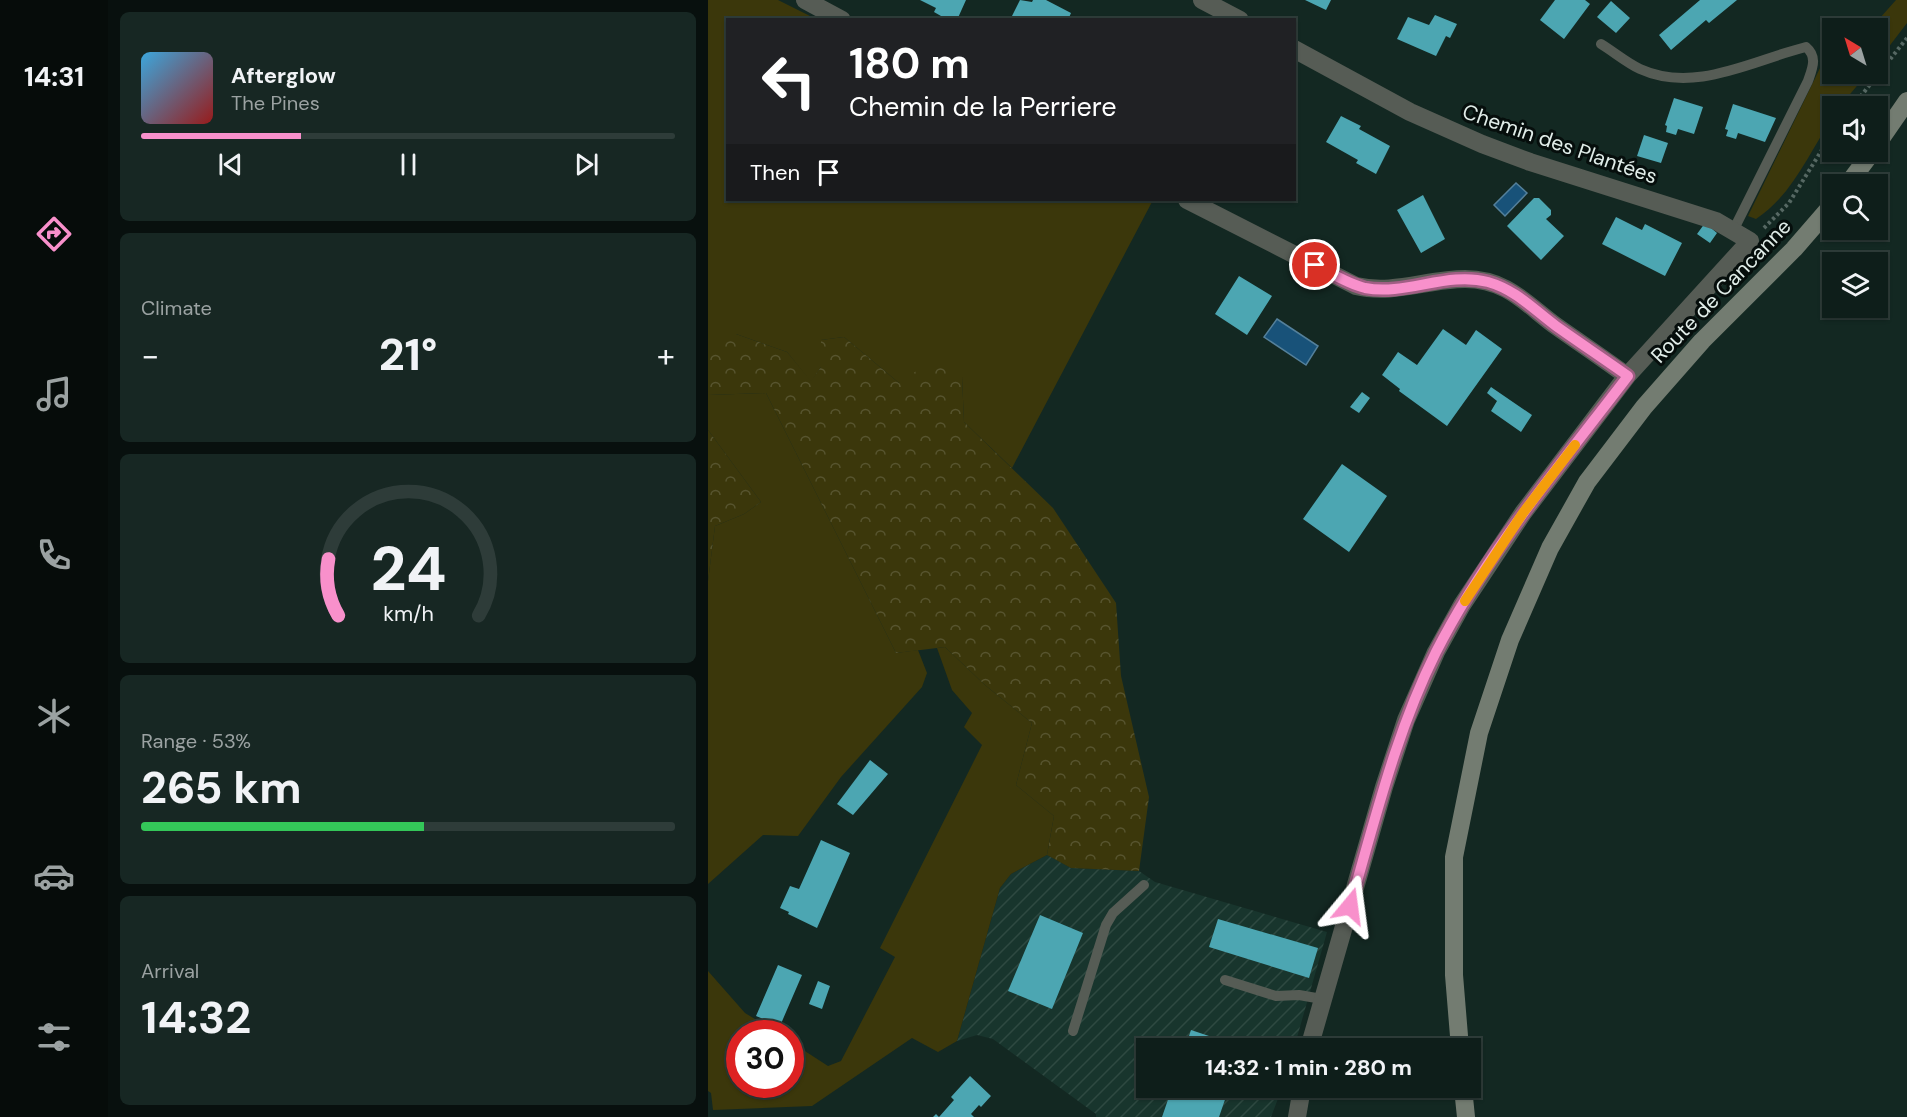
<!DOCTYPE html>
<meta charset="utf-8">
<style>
:root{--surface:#0e1e1a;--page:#172723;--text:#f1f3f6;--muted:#9ba2a2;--line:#2e3c39;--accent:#f890cb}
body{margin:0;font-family:"DM Sans",sans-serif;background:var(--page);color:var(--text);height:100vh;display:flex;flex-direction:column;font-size:22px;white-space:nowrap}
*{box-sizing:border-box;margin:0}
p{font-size:20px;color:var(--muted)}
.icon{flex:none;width:33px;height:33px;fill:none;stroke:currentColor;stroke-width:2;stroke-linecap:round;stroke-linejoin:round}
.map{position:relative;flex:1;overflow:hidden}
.drawer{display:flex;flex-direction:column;gap:12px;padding:12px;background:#08100e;width:600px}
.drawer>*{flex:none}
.guide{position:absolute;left:18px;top:18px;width:570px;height:183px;border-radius:0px;box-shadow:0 2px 4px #0004,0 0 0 2px var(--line);background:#202124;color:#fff;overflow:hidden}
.needle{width:39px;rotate:322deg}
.fabs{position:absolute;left:1114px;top:18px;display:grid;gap:12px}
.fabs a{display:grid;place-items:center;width:66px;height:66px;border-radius:0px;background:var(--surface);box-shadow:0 2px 4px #0004,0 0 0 2px var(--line);font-size:30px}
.speed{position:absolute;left:18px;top:1020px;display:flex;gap:12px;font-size:30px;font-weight:700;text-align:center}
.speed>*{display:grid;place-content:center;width:78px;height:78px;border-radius:50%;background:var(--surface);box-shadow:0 2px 4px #0004,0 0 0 2px var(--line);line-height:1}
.speed .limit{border:9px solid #d22;background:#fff;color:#111}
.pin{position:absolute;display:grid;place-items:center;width:51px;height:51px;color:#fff;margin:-26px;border:3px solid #fff;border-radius:50%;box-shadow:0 2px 6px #0007}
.me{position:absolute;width:66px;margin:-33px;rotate:16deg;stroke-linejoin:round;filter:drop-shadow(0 0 4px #0008)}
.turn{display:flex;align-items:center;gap:21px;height:126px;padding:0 24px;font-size:27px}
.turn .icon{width:78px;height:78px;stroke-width:2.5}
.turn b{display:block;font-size:42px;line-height:51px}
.then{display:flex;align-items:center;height:57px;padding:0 24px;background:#0003;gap:12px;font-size:22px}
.big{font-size:45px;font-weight:700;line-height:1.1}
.drawer .widget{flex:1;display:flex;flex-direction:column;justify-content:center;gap:9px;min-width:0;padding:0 21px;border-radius:9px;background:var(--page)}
.drawer .dial{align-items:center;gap:0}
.dial svg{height:156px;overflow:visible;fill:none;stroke:var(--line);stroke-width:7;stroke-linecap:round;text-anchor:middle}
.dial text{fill:var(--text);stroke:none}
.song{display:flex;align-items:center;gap:18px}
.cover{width:72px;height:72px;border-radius:9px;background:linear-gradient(135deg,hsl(200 70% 55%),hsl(0 70% 35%))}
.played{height:6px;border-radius:3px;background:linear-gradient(90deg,var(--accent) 30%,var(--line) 30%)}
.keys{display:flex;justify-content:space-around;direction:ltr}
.heat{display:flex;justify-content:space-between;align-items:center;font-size:33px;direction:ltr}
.charge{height:9px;border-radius:4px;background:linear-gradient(90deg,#34c759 53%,var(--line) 0)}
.trip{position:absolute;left:428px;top:1038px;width:345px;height:60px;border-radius:0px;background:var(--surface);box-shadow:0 2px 4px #0004,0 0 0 2px var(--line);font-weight:700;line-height:60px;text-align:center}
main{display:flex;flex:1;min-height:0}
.tabs{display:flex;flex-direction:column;width:108px;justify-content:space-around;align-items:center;background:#060c0a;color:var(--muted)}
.tabs .icon{width:42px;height:42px}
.tabs .selected{color:var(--accent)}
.tabs b{font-size:27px;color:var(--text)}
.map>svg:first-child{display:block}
.industrial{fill:url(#industrial-furrows)}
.green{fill:#3b370b}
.forest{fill:url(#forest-crowns)}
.water{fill:#185279;stroke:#54809b;stroke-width:1.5}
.building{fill:#4ca6b2}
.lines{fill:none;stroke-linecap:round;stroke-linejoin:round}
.path{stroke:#566863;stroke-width:4;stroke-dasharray:3 3;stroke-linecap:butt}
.lane{stroke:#565c55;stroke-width:10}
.street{stroke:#565c55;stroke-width:18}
.secondary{stroke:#737c71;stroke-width:18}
.route-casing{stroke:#a15e84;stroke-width:15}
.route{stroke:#f890cb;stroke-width:10}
.slow{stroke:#f59e0b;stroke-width:10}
.labels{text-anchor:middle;stroke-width:6;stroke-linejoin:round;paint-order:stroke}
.street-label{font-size:21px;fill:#e1ede9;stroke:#060e0c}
</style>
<main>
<nav class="tabs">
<b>14:31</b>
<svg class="icon selected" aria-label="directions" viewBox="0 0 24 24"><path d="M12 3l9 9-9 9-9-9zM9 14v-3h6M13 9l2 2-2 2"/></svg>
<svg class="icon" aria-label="music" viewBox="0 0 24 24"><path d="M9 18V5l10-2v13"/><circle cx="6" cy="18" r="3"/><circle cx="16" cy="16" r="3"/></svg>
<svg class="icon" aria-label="phone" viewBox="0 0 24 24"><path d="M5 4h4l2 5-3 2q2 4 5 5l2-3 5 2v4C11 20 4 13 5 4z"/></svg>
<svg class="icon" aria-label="climate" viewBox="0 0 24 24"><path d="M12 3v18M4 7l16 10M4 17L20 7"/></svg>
<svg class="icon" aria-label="car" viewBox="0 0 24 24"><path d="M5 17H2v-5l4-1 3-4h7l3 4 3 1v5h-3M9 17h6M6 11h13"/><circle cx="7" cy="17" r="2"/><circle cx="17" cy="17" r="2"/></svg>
<svg class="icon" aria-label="filters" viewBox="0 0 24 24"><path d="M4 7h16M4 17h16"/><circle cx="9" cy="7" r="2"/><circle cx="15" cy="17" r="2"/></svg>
</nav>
<section class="drawer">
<div class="widget">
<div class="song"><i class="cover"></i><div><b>Afterglow</b><p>The Pines</p></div></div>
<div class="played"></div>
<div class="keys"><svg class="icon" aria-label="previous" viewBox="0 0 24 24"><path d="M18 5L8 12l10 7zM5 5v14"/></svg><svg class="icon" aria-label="pause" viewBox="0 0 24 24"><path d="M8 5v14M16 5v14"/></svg><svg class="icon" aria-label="next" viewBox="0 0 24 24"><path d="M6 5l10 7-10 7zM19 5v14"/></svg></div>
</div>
<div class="widget"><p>Climate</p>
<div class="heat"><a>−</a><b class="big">21°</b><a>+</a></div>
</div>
<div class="widget dial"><svg viewBox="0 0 100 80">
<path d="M14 69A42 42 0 1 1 86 69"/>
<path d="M14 69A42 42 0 0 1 9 40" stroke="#f890cb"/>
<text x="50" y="56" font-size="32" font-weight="700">24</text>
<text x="50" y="72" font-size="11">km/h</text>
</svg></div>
<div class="widget"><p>Range · 53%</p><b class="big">265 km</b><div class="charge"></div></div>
<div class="widget"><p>Arrival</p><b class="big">14:32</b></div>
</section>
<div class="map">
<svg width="1199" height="1117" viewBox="0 0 1199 1117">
<defs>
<pattern id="industrial-furrows" width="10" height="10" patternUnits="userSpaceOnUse" patternTransform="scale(1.5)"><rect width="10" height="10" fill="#18352d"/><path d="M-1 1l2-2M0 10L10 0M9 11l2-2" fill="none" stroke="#2e4941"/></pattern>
<pattern id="forest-crowns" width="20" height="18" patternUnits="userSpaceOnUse" patternTransform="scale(1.5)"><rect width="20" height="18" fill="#3b370b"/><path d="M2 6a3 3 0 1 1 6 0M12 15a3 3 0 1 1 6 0" fill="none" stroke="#57542f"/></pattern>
</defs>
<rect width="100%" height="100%" fill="#132822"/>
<path class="industrial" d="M339,855L363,868L431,871L447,882L619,932L586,1048H438V1088H574L563,1117H388V1114L285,1039L269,1035L249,1041L292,888L303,874Z"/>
<path class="green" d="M0,0H70L108,19L20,20V200H445L304,468L256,422L254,377L191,383L136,337L113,340V367L103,382L79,352L28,334H0Z
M1188,0H1199V23L1170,61V28H1163Z
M1125,61V74H1159L1132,106H1125V117C1102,151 1084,196 1048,219L1040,216L1114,64Z
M58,393L188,653L210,650L219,673L214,687L133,777L90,836L55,835L0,884V581L7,526L36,514L53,502L0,430V395Z
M237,647L277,685L324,723L308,785L346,816L339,855L303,874L292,888L249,1041L230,1052L204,1038L104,1106L5,1110L3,1093L0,1091V971L37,1013L70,1033L32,1034V1084H82L83,1042L120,1066L133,1061L187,957L172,948L274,745L256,727L264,713L244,690L229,648Z"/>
<path class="forest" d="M0,334H28L79,352L103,381L113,367V340L136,337L191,383L224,360L254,377L256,422L345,508L408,603L413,676L441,797L431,871L363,868L339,855L346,816L308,785L324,723L277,685L237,647L188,653L58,393L0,395Z
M0,430L53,502L36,514L7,526L0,581Z"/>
<path class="water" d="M808,183L819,193L797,216L786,205Z
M569,319L610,346L598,365L556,337Z"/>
<path class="building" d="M212,0H258L249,20H240L226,12L228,8Z
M312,0L324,2L325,0H338L363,13L360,20H302Z
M597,0H623L618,10Z
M847,0H877L882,4L856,39L832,20Z
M992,0H1029L1001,23L998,20L963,50L951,35Z
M903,1L922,18L908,33L889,17Z
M727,15L749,24L742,38L738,36L728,56L689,39L700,17L721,25Z
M966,98L995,107L986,134L970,129L968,135L958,132L959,126L957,125Z
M1025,104L1068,118L1057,142L1030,133L1028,139L1018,136L1020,130L1017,129Z
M633,116L653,126L651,129L682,146L668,174L648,163L650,160L618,142Z
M936,135L960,143L953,163L929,156Z
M715,195L737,239L713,253L689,210Z
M826,198H831L843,210V215L838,219L856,236L833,260L799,226Z
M908,217L934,230L937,224L974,243L957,276L894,244Z
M997,223L1009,233L1002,243L989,234Z
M531,276L564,296L539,335L507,314Z
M735,329L758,345L768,330L794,349L739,426L691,391L692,389L674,375L690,352L709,365Z
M783,387L824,415L813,432L783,411L789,401L779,393Z
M654,392L662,398L651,413L642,407Z
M634,464L679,496L641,552L595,519Z
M162,760L180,774L145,815L129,804Z
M113,840L142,853L109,928L80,914L81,912L72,908L82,886L91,889Z
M332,915L375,933L344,1009L300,991Z
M510,919L610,948L601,978L501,947Z
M70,965L94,975L72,1026L48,1016Z
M110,981L122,986L114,1009L101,1004Z
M483,1030L534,1047V1048H477Z
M262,1076L283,1096L273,1107L271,1105L263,1114L266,1117H225L228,1114L231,1117L246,1100L243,1097Z
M464,1088H521L511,1117H454Z"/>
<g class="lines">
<path class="path" d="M1145,106L1199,38
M1056,228L1081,203L1125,132"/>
<path class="lane" d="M893,44C906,52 919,63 932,69C987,94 1045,60 1098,47C1110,57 1104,69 1100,81L1025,231
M517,980L568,996L591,995L614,999
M365,1031L398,925L405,913L436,885"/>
<path class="street" d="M97,0L134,20
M494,0L532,20
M586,49L702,112L774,144L822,162L1008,221L1042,241L919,376L815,513L754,605L728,652L698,720L676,787L601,1048
M479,200L648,286C685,295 720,279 757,279C799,279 818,304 848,326C872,343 896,359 919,376
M589,1117L594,1088"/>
<path class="secondary" d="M1170,143L1199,101
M1140,184L1164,152
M752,1048L746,975V857L771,733L802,640L842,548L879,482L936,407L994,341L1086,249L1125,204
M755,1088L758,1117"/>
</g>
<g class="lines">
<defs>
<path id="route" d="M607,265C623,273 640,284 657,288C698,296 739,271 780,282C808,290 825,309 848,326C872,343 896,359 920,376C852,465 779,552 728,652C688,732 667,820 642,906"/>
</defs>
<use href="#route" class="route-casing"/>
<use href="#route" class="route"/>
<path class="slow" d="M757,601L815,513L867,445"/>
</g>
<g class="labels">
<g class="street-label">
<text transform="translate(852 144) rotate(19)" y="7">Chemin des Plantées</text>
<text transform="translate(1013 291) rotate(-46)" y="7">Route de Cancanne</text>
</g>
</g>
</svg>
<div class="fabs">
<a><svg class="needle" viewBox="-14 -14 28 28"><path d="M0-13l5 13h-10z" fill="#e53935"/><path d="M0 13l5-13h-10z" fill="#9ba2a2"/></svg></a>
<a><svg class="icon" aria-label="sound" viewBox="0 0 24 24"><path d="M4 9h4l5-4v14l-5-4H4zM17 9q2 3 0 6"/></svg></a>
<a><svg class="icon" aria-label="search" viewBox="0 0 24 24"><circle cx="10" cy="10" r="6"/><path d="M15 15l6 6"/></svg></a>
<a><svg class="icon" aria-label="layers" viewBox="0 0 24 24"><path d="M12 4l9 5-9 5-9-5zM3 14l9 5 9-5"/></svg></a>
</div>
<div class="speed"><div class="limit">30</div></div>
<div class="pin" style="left:607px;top:265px;background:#d93025"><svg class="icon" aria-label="arrive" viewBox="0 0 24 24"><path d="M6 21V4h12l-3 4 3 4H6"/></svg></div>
<svg class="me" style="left:642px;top:906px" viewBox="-20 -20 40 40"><path d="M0-17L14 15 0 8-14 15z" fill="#f890cb" stroke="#fff" stroke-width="4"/></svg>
<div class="trip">14:32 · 1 min · 280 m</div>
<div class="guide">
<div class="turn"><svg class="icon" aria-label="left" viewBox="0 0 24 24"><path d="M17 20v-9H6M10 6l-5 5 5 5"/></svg><div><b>180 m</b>Chemin de la Perriere</div></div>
<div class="then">Then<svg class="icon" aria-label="arrive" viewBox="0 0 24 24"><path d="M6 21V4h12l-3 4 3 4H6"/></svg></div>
</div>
</div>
</main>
